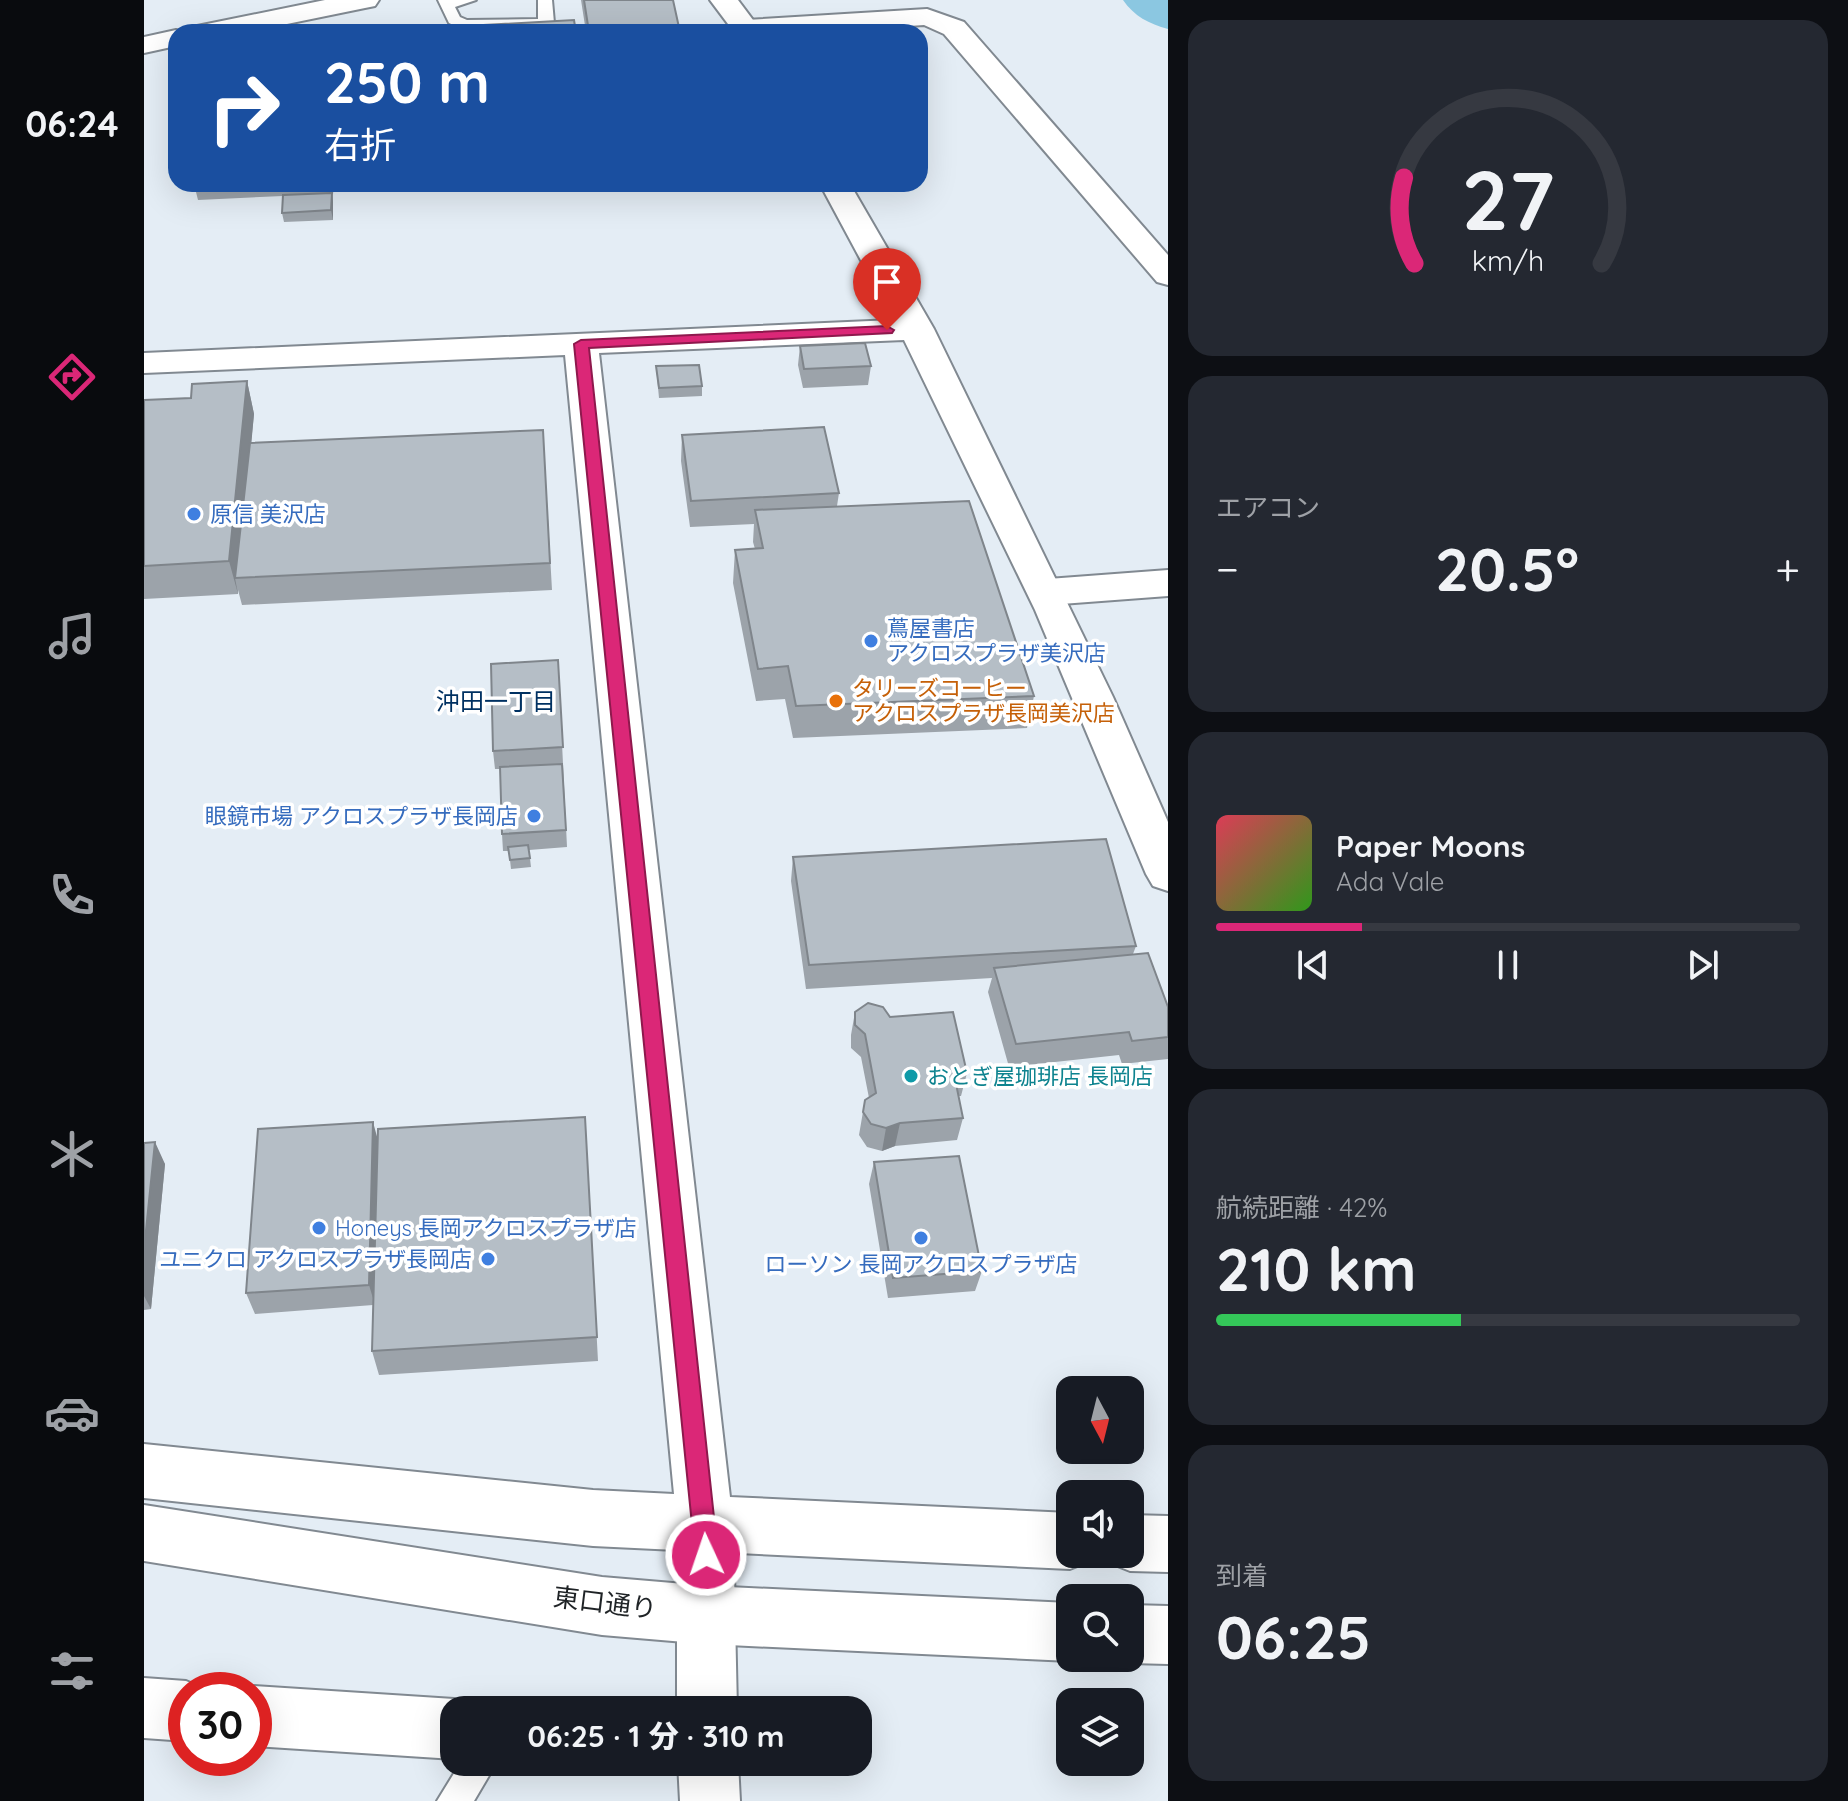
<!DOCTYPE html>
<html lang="ja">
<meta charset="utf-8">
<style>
:root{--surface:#171b24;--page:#242831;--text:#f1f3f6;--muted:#9ea1a6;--line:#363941;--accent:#db2777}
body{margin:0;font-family:Quicksand,"Noto Sans JP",sans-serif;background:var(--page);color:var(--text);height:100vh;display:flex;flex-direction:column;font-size:30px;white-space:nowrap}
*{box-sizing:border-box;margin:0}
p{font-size:26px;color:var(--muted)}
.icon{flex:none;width:44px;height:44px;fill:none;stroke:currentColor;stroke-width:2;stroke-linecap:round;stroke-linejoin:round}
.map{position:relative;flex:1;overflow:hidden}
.side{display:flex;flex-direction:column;gap:20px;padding:20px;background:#0d0f14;width:680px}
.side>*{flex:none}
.top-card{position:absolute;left:24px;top:24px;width:760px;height:168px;border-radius:24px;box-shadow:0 8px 32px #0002;background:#1a4fa0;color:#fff;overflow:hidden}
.needle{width:52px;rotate:173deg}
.tools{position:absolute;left:912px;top:1376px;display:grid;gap:16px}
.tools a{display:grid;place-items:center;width:88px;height:88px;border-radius:16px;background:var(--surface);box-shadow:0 8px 32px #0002;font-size:40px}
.speed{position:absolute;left:24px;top:1672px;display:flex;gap:16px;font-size:40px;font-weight:700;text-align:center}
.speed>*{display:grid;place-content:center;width:104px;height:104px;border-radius:50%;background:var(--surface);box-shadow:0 8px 32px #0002;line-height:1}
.speed .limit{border:12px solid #d22;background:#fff;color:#111}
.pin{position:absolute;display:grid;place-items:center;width:68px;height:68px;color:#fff;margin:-82px -34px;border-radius:50% 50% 50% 0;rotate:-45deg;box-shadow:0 0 8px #0007}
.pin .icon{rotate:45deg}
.me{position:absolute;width:88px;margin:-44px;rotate:357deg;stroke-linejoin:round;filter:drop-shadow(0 0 6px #0008)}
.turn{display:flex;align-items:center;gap:28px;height:168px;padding:0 24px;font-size:36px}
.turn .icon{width:104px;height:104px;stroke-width:2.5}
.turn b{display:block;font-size:56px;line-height:68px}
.big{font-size:60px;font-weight:800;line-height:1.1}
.side .card{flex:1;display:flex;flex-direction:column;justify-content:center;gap:12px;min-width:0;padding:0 28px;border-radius:24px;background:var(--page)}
.side .dial{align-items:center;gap:0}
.dial svg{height:208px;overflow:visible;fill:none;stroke:var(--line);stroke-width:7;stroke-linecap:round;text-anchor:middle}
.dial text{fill:var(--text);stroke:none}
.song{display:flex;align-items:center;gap:24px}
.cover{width:96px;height:96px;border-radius:12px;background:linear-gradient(135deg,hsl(350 70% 55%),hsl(110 70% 35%))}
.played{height:8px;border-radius:4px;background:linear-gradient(90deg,var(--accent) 25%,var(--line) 25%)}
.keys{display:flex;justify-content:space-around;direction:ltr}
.heat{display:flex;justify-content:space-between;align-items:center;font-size:44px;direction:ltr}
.charge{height:12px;border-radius:6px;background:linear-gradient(90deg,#34c759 42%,var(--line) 0)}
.trip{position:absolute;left:296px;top:1696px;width:432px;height:80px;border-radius:24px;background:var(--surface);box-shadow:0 8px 32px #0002;font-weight:800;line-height:80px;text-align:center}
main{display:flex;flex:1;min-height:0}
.tabs{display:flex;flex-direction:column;width:144px;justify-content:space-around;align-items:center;background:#090b0e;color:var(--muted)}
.tabs .icon{width:56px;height:56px}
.tabs .selected{color:var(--accent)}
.tabs b{font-size:36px;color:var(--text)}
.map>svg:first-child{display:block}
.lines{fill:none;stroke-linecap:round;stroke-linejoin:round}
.river{fill:#8bc7e1;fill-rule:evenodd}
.lane-casing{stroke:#818991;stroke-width:4}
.street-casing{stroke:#818991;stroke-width:4}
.secondary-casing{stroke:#818991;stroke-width:4}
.lane{fill:#fff;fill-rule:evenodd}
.street{fill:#fff;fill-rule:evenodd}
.secondary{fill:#fff;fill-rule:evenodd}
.wall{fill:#9ca3aa}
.shaded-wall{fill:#7f858b}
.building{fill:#b5bec6;stroke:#7f858b;stroke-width:2}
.route{fill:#db2777;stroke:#8e194d;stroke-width:2}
.shop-dot{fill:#3f7fe0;stroke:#fff;stroke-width:3}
.food-dot{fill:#e8710a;stroke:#fff;stroke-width:3}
.culture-dot{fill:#0f9aa8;stroke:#fff;stroke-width:3}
.labels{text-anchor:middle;stroke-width:7;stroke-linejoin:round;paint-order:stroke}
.shop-label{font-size:22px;fill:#366cbe;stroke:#fff;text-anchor:start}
.food-label{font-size:22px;fill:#c56008;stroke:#fff;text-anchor:start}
.culture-label{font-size:22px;fill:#0d838f;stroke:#fff;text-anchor:start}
.neighbourhood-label{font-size:24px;fill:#003162;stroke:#fff}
.near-street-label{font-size:26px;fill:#1f2326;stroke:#fff}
</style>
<main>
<nav class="tabs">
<b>06:24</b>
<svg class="icon selected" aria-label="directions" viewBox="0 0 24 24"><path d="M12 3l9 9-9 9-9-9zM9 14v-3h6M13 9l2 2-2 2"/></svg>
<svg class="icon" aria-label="music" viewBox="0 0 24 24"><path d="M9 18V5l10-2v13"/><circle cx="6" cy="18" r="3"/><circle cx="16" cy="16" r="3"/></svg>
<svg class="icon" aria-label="phone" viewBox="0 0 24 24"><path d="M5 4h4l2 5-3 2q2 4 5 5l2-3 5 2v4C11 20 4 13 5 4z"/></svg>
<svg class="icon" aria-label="climate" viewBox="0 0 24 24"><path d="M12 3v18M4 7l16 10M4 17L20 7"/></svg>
<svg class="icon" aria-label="car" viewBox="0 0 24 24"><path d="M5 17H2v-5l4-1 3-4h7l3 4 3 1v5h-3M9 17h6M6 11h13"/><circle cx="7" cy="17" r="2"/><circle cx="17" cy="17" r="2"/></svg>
<svg class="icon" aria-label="filters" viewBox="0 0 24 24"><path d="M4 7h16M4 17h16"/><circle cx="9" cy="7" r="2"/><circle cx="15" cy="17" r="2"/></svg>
</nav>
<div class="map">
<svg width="1024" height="1801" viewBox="0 0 1024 1801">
<rect width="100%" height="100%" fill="#e4edf5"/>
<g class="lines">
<path class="river" d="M979,0H1024V29C1005,24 990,16 979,0Z"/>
<defs>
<path id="lane" d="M294,0H332L311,7L316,17L323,20L394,19V0H408L410,23L402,28L320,30L305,23Z
M317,1762H353L330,1801H293Z"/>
<path id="street" d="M181,0H235L231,6L221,8L104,32H49L53,26L63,24Z
M783,9L820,22L1024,255V285L1013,282L800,34L780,25L672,32H591L588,28L592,22L602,20Z
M32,30L41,32H32V46L0,53V37Z
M1024,570V596L904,605L890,601L885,592L890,583L904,579Z
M561,1498L581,1506L589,1526L593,1710H533V1526L541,1506Z
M0,1678L42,1681L63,1690H42V1741L0,1738Z
M110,1686L310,1699L332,1710H310V1759L110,1746V1690H101Z
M534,1762H594L596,1801H536Z"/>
<path id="secondary" d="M566,0H594L618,32H590Z
M676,184H706L790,329L969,697L1024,822V891L1009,886L1002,874L891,610L760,340L455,353L586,1497L926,1513V1554H949L946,1561L926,1569L449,1546L0,1498V1444L449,1490L530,1494L421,355L0,373V353L749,320Z
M0,1505L458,1577L564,1586L926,1603V1658H933L926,1661L564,1644L458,1635L0,1561Z
M986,1515L1024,1516V1572L986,1571L966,1563L963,1554H986Z
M986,1605L1024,1606V1664L986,1663L974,1658H986Z"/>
</defs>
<use href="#lane" class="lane-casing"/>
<use href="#street" class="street-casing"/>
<use href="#secondary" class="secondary-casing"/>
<use href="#lane" class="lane"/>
<use href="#street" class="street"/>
<use href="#secondary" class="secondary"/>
</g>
<path class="wall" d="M437,0H529L536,32H442Z
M50,184H190L189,194H188L189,202V220L140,222L138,213L139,196L54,200Z
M656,346L727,366L724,385L659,388L654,365Z
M512,366L558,386V396L515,398Z
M103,381L110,414L107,443L399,430L408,590L98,605L94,590V594L0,599V400L47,398Z
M538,435L695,493L693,506L890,696L883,728L649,738L641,699L612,701L589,583L591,550L611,549L609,542L610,524L546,527L537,461Z
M414,660L423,847L385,850L387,867L367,869L365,851H359L358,834L356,769H351L349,751Z
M649,857L992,946L989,954L1024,1007V1059L978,1064L975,1055L865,1067L844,992L848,978L662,989L647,881Z
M711,1012L746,1017L823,1073L817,1096H814L819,1118L813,1140L751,1146L738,1151L723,1147L715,1135L721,1100L725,1098L717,1057L707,1048V1035Z
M441,1117L454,1361L235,1375L228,1351L229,1305L111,1314L102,1293L234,1141Z
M0,1143L21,1164L7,1309L0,1310Z
M730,1162L838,1271L831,1291L744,1298L725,1184Z"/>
<path class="shaded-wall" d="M188,193L189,202V220L187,210Z
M103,381L110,414L95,578H91L94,594L85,561Z
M229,1122L235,1144L231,1305L225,1285Z
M756,1123L751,1146L738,1151L742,1128Z
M11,1142L21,1164L7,1309L0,1296V1250Z"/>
<path class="building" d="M440,0H529L536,32H445Z
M430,20L432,32H322V26Z
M188,193L187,210L138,213L139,195Z
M721,343L727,366L660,369L656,346Z
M555,365L558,386L515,388L512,366Z
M103,381L85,561L0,566V400L47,398L48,384Z
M680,427L695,493L547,501L538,435Z
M399,430L406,563L91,578L106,443Z
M825,501L890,696L652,706L644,666L614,669L591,550L619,548L611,510Z
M414,660L419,747L349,751L347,664Z
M418,764L422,830L358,834L356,767Z
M962,839L992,946L665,965L649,857Z
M384,845L386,858L366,860L364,847Z
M1004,953L1024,1007V1037L988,1041L985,1032L872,1044L850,968Z
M724,1003L739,1007L746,1017L809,1012L823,1073L810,1074L819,1118L756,1123L742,1128L727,1124L719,1112L721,1100L732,1093L721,1034L711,1025V1012Z
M441,1117L453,1337L228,1351L234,1129Z
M229,1122L225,1285L102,1293L114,1129Z
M11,1142L0,1250V1143Z
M815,1156L838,1271L749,1278L730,1162Z"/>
<path class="route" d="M743,326L750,330L748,333L445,348L574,1555L571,1563L562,1567L554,1563L551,1555L430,344L437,340Z"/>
<g class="shop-dot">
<circle cx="50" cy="514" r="8"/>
<circle cx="727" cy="641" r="8"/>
<circle cx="390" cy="816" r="8"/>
<circle cx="175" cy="1228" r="8"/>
<circle cx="777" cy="1238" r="8"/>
<circle cx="344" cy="1259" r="8"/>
</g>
<circle class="food-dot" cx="692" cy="701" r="8"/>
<circle class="culture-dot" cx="767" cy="1076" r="8"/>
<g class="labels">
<g class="shop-label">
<text x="66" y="522">原信 美沢店</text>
<text x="743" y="636">蔦屋書店<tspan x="743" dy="25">アクロスプラザ美沢店</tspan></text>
<text x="374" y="824" text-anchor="end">眼鏡市場 アクロスプラザ長岡店</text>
<text x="191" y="1236">Honeys 長岡アクロスプラザ店</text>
<text x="328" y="1267" text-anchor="end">ユニクロ アクロスプラザ長岡店</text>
<text x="777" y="1272" text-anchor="middle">ローソン 長岡アクロスプラザ店</text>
</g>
<g class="food-label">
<text x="708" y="696">タリーズコーヒー<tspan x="708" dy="25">アクロスプラザ長岡美沢店</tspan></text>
</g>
<g class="culture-label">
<text x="783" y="1084">おとぎ屋珈琲店 長岡店</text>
</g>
<g class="neighbourhood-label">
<text x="352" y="710">沖田一丁目</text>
</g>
<g class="near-street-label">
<text transform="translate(461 1603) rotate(7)" y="9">東口通り</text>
</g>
</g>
</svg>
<div class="tools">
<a><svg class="needle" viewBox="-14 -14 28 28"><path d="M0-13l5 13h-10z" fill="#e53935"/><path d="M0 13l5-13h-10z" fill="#9ea1a6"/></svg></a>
<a><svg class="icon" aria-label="sound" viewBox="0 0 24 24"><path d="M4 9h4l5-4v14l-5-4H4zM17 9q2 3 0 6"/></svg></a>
<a><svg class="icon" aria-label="search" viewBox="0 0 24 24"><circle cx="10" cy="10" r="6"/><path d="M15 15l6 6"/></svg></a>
<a><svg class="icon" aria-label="layers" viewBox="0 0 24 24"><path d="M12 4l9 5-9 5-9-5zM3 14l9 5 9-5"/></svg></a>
</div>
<div class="speed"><div class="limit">30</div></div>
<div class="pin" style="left:743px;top:330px;background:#d93025"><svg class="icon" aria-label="arrive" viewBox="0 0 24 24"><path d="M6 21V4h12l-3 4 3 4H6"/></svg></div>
<svg class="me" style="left:562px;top:1555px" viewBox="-20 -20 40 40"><circle r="17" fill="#db2777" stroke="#fff" stroke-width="3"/><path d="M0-11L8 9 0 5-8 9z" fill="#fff"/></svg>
<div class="trip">06:25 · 1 分 · 310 m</div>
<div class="top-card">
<div class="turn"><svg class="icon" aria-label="right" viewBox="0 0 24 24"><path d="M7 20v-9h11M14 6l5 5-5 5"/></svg><div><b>250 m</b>右折</div></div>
</div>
</div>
<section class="side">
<div class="card dial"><svg viewBox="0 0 100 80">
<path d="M14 69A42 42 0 1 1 86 69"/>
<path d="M14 69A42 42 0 0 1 10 36" stroke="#db2777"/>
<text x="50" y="56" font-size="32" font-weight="700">27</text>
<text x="50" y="72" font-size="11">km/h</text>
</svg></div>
<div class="card"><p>エアコン</p>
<div class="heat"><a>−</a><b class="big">20.5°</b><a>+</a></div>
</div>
<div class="card">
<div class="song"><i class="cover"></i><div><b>Paper Moons</b><p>Ada Vale</p></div></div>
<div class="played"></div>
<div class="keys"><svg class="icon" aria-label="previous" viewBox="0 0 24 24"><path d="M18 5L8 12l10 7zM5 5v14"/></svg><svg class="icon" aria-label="pause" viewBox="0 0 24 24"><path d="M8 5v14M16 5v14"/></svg><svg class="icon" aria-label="next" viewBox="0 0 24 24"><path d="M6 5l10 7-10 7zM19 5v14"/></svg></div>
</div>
<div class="card"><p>航続距離 · 42%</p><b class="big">210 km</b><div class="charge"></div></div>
<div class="card"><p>到着</p><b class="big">06:25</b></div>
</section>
</main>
